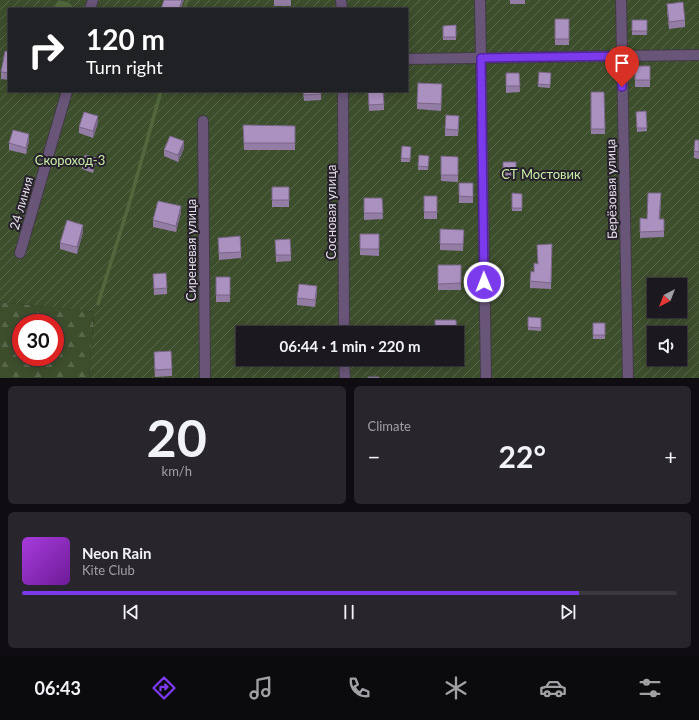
<!DOCTYPE html>
<meta charset="utf-8">
<style>
:root{--surface:#1c1820;--page:#29252d;--text:#f1f3f6;--muted:#a0a0a5;--line:#3a373e;--accent:#7c3aed}
body{margin:0;font-family:Lato,sans-serif;background:var(--page);color:var(--text);height:100vh;display:flex;flex-direction:column;font-size:15px;white-space:nowrap}
*{box-sizing:border-box;margin:0}
p{font-size:13px;color:var(--muted)}
.icon{flex:none;width:22px;height:22px;fill:none;stroke:currentColor;stroke-width:2;stroke-linecap:round;stroke-linejoin:round}
.map{position:relative;height:378px;overflow:hidden}
.sheet{display:flex;flex-direction:column;gap:8px;padding:8px;background:#0f0d12;flex:1}
.sheet>*{flex:none}
.top-card{position:absolute;left:8px;top:8px;width:400px;height:84px;border-radius:0px;box-shadow:0 2px 10px #0003,0 0 0 1px var(--line);background:#202124;color:#fff;overflow:hidden}
.needle{width:26px;rotate:222deg}
.fabs{position:absolute;left:647px;top:278px;display:grid;gap:8px}
.fabs a{display:grid;place-items:center;width:40px;height:40px;border-radius:0px;background:var(--surface);box-shadow:0 2px 10px #0003,0 0 0 1px var(--line);font-size:20px}
.speed{position:absolute;left:12px;top:314px;display:flex;gap:8px;font-size:20px;font-weight:700;text-align:center}
.speed>*{display:grid;place-content:center;width:52px;height:52px;border-radius:50%;background:var(--surface);box-shadow:0 2px 10px #0003,0 0 0 1px var(--line);line-height:1}
.speed .limit{border:6px solid #d22;background:#fff;color:#111}
.pin{position:absolute;display:grid;place-items:center;width:34px;height:34px;color:#fff;margin:-41px -17px;border-radius:50% 50% 50% 0;rotate:-45deg;box-shadow:0 0 4px #0007}
.pin .icon{rotate:45deg}
.me{position:absolute;width:44px;margin:-22px;rotate:359deg;stroke-linejoin:round;filter:drop-shadow(0 0 3px #0008)}
.turn{display:flex;align-items:center;gap:14px;height:84px;padding:0 12px;font-size:18px}
.turn .icon{width:52px;height:52px;stroke-width:2.5}
.turn b{display:block;font-size:28px;line-height:34px}
.big{font-size:30px;font-weight:700;line-height:1.1}
.sheet .card{flex:1;display:flex;flex-direction:column;justify-content:center;gap:6px;min-width:0;padding:0 14px;border-radius:6px;background:var(--page)}
.sheet .dial{align-items:center;gap:0}
.dial b{font-size:52px;line-height:1}
.song{display:flex;align-items:center;gap:12px}
.cover{width:48px;height:48px;border-radius:6px;background:linear-gradient(135deg,hsl(280 70% 55%),hsl(280 70% 35%))}
.played{height:4px;border-radius:2px;background:linear-gradient(90deg,var(--accent) 85%,var(--line) 85%)}
.keys{display:flex;justify-content:space-around;direction:ltr}
.heat{display:flex;justify-content:space-between;align-items:center;font-size:22px;direction:ltr}
.sheet .tiles{flex:1;display:grid;gap:8px;grid-template-columns:1fr 1fr}
.card:last-child{grid-column:span 2}
.trip{position:absolute;left:236px;top:326px;width:228px;height:40px;border-radius:0px;background:var(--surface);box-shadow:0 2px 10px #0003,0 0 0 1px var(--line);font-weight:700;line-height:40px;text-align:center}
.tabs{display:flex;height:64px;justify-content:space-around;align-items:center;background:#0b0a0d;color:var(--muted)}
.tabs .icon{width:28px;height:28px}
.tabs .on{color:var(--accent)}
.tabs b{font-size:18px;color:var(--text)}
.map>svg:first-child{display:block}
.forest{fill:url(#forest-firs);fill-rule:evenodd}
.garden{fill:url(#garden-furrows);fill-rule:evenodd}
.water{fill:#52683c}
.lines{fill:none;stroke-linecap:round;stroke-linejoin:round}
.stream{stroke:#52683c;stroke-width:3.5}
.street-casing{stroke:#413b45;stroke-width:12}
.street{stroke:#695578;stroke-width:10}
.wall{fill:#937da4}
.shaded-wall{fill:#786686}
.building{fill:#ab91bf;stroke:#786686}
.route-casing{stroke:#51269a;stroke-width:10}
.route{stroke:#7c3aed;stroke-width:7}
.labels{text-anchor:middle;stroke-width:4;stroke-linejoin:round;paint-order:stroke}
.park-label{font-size:13px;fill:#c9eea7;stroke:#26202b}
.street-label{font-size:13px;fill:#e4e0e8;stroke:#26202b}
</style>
<div class="map">
<svg width="699" height="378" viewBox="0 0 699 378">
<defs>
<pattern id="forest-firs" width="22" height="20" patternUnits="userSpaceOnUse"><rect width="22" height="20" fill="#3d4e2d"/><path d="M5 1l3.5 6h-7zM16 11l3.5 6h-7z" fill="#59674b"/></pattern>
<pattern id="garden-furrows" width="10" height="10" patternUnits="userSpaceOnUse"><rect width="10" height="10" fill="#3d4e2d"/><path d="M-1 1l2-2M0 10L10 0M9 11l2-2" fill="none" stroke="#59674b"/></pattern>
</defs>
<rect width="100%" height="100%" fill="#26202b"/>
<path class="forest" d="M0,302L94,312L89,378H0ZM21,323H55V357H21Z"/>
<path class="garden" d="M0,0H699V378H89L94,312L0,302ZM9,9H407V91H9ZM654,285H680V311H654ZM243,333H457V359H243ZM654,333H680V359H654Z"/>
<path class="water" d="M58,1C66,1 70,2 74,9H54Z"/>
<g class="lines">
<path class="stream" d="M184,9L187,0
M98,304L130,201L161,91"/>
<defs>
<path id="street" d="M341,0L342,9
M480,0L486,378
M621,0L628,378
M90,9L93,0
M407,59L699,55
M343,91L344,333
M203,121L205,378
M20,253L67,91
M344,359L345,378"/>
</defs>
<use href="#street" class="street-casing"/>
<use href="#street" class="street"/>
</g>
<path class="wall" d="M274,0H291V6H274Z
M510,0H525V4H510Z
M667,4L685,20V27L669,29L667,11Z
M555,19H569V45H555Z
M632,20H647V35H632Z
M456,25V40H443V26Z
M9,52V80L1,79V72Z
M635,66H650V87H635Z
M506,73H519L520,92L506,93Z
M551,76L550,88L538,87V84Z
M303,91H321V100L304,101Z
M368,91L384,104V110L369,111Z
M442,91L441,111L417,109V103Z
M591,92H604L605,134H591Z
M646,111L647,131L637,132L636,112Z
M459,122L458,136H445V129Z
M98,123L93,138L79,133V127Z
M243,125L295,126V150H244Z
M699,140V159L694,158V151Z
M29,141L26,154L9,150V143Z
M184,148L178,162L164,156V150Z
M411,150L410,162H401V158Z
M429,156L428,170H418V166Z
M441,156L458,157V182L441,181Z
M96,161L93,173L82,169V166Z
M516,162V176H503V172Z
M459,183H473V203H459Z
M272,187H289V207H272Z
M512,193L522,194V211H512Z
M424,196H437V219H424Z
M364,198H382L383,219L364,220Z
M661,199L660,219H664V237L640,238V218L647,219Z
M181,212L176,232L153,227V220Z
M440,229L464,230L463,251L440,250Z
M83,232L77,254L60,249V243Z
M360,234H379V256L360,255Z
M218,238L241,252V258L219,260Z
M275,240L291,255V261L276,262Z
M552,244L551,289L530,288V281L534,272L538,264L537,245Z
M438,265H461V290H438Z
M153,274L167,288V294L154,295Z
M216,277H230V302H216Z
M317,293L315,307L297,305V298Z
M541,318V331L528,330V327Z
M593,323H605V339H593Z
M154,359L172,369V376L155,377Z
M244,359H262V365H244Z"/>
<path class="shaded-wall" d="M182,0H184L181,9H179Z
M98,116V123L93,138V131Z
M29,134V141L26,154V148Z
M184,141V148L178,162V155Z
M96,158V161L93,173V169Z
M181,206V212L176,232V226Z
M83,225V232L77,254V247Z
M317,286V293L315,307V300Z"/>
<path class="building" d="M164,0H182L179,9H161Z
M683,2L685,20L669,22L667,4Z
M555,19H569V39H555Z
M632,20H647V31H632Z
M456,25V37H443V26Z
M5,51L9,52V73L1,72Z
M635,66H650V80H635Z
M539,72L551,73L550,85L538,84Z
M506,73H519L520,86H506Z
M418,83L442,84L441,104L417,103Z
M304,91H321V94L304,95Z
M368,91H383L384,104L369,105Z
M591,92H604L605,129H591Z
M646,111L647,128H637L636,112Z
M84,112L98,116L93,131L79,127Z
M446,115L459,116L458,130L445,129Z
M243,125L295,126V143H244Z
M13,130L29,134L26,148L9,143Z
M170,136L184,141L178,155L164,150Z
M695,140H699V152L694,151Z
M402,146L411,147L410,159L401,158Z
M85,155L96,158L93,169L82,166Z
M419,155L429,156L428,167L418,166Z
M441,156L458,157V175H441Z
M503,162H516V172H503Z
M459,183H473V197L459,196Z
M272,187H289V200H272Z
M512,193L522,194V208H512Z
M648,193H661L659,219H664V231L640,232V218L647,219Z
M424,196H437V212H424Z
M364,198H382L383,213H364Z
M158,201L181,206L176,226L153,220Z
M67,220L83,225L77,247L60,243Z
M440,229L464,230L463,244H440Z
M360,234H379V249H360Z
M240,236L241,252L219,253L218,238Z
M290,239L291,255H276L275,240Z
M552,244L551,283L530,281L531,271L534,272V263L538,264L537,245Z
M438,265H461V283L438,284Z
M166,273L167,288L154,289L153,274Z
M216,277H230V295H216Z
M299,284L317,286L315,300L297,298Z
M528,317L541,318V328L528,327Z
M435,320H456L457,333H435Z
M593,323H605V335H593Z
M171,351L172,369L155,370L154,352Z
M368,377H379V378H368Z"/>
<g class="lines">
<defs>
<path id="route" d="M484,282L481,58L622,56V87"/>
</defs>
<use href="#route" class="route-casing"/>
<use href="#route" class="route"/>
</g>
<g class="labels">
<g class="park-label">
<text x="70" y="165">Скороход-3</text>
<text x="541" y="179">СТ Мостовик</text>
</g>
<g class="street-label">
<text transform="translate(611 189) rotate(-91)" y="5">Берёзовая улица</text>
<text transform="translate(21 203) rotate(-74)" y="5">24 линия</text>
<text transform="translate(331 212) rotate(-90)" y="5">Сосновая улица</text>
<text transform="translate(191 250) rotate(-90)" y="5">Сиреневая улица</text>
</g>
</g>
</svg>
<div class="fabs">
<a><svg class="needle" viewBox="-14 -14 28 28"><path d="M0-13l5 13h-10z" fill="#e53935"/><path d="M0 13l5-13h-10z" fill="#a0a0a5"/></svg></a>
<a><svg class="icon" aria-label="sound" viewBox="0 0 24 24"><path d="M4 9h4l5-4v14l-5-4H4zM17 9q2 3 0 6"/></svg></a>
</div>
<div class="speed"><div class="limit">30</div></div>
<div class="pin" style="left:622px;top:87px;background:#d93025"><svg class="icon" aria-label="arrive" viewBox="0 0 24 24"><path d="M6 21V4h12l-3 4 3 4H6"/></svg></div>
<svg class="me" style="left:484px;top:282px" viewBox="-20 -20 40 40"><circle r="17" fill="#7c3aed" stroke="#fff" stroke-width="3"/><path d="M0-11L8 9 0 5-8 9z" fill="#fff"/></svg>
<div class="trip">06:44 · 1 min · 220 m</div>
<div class="top-card">
<div class="turn"><svg class="icon" aria-label="right" viewBox="0 0 24 24"><path d="M7 20v-9h11M14 6l5 5-5 5"/></svg><div><b>120 m</b>Turn right</div></div>
</div>
</div>
<section class="sheet">
<div class="tiles">
<div class="card dial"><b>20</b><p>km/h</p></div>
<div class="card"><p>Climate</p>
<div class="heat"><a>−</a><b class="big">22°</b><a>+</a></div>
</div>
<div class="card">
<div class="song"><i class="cover"></i><div><b>Neon Rain</b><p>Kite Club</p></div></div>
<div class="played"></div>
<div class="keys"><svg class="icon" aria-label="previous" viewBox="0 0 24 24"><path d="M18 5L8 12l10 7zM5 5v14"/></svg><svg class="icon" aria-label="pause" viewBox="0 0 24 24"><path d="M8 5v14M16 5v14"/></svg><svg class="icon" aria-label="next" viewBox="0 0 24 24"><path d="M6 5l10 7-10 7zM19 5v14"/></svg></div>
</div>
</div>
</section>
<nav class="tabs">
<b>06:43</b>
<svg class="icon on" aria-label="directions" viewBox="0 0 24 24"><path d="M12 3l9 9-9 9-9-9zM9 14v-3h6M13 9l2 2-2 2"/></svg>
<svg class="icon" aria-label="music" viewBox="0 0 24 24"><path d="M9 18V5l10-2v13"/><circle cx="6" cy="18" r="3"/><circle cx="16" cy="16" r="3"/></svg>
<svg class="icon" aria-label="phone" viewBox="0 0 24 24"><path d="M5 4h4l2 5-3 2q2 4 5 5l2-3 5 2v4C11 20 4 13 5 4z"/></svg>
<svg class="icon" aria-label="climate" viewBox="0 0 24 24"><path d="M12 3v18M4 7l16 10M4 17L20 7"/></svg>
<svg class="icon" aria-label="car" viewBox="0 0 24 24"><path d="M5 17H2v-5l4-1 3-4h7l3 4 3 1v5h-3M9 17h6M6 11h13"/><circle cx="7" cy="17" r="2"/><circle cx="17" cy="17" r="2"/></svg>
<svg class="icon" aria-label="filters" viewBox="0 0 24 24"><path d="M4 7h16M4 17h16"/><circle cx="9" cy="7" r="2"/><circle cx="15" cy="17" r="2"/></svg>
</nav>
